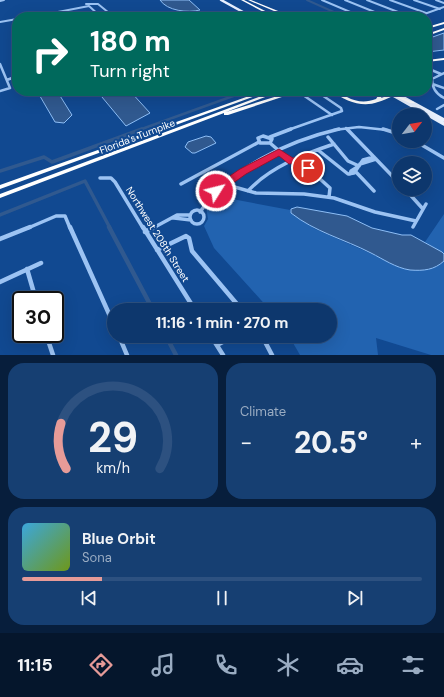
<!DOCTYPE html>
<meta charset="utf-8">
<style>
:root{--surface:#0d376d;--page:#163f72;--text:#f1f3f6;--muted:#9aacc2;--line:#2d5180;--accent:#e69b98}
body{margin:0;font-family:"DM Sans",sans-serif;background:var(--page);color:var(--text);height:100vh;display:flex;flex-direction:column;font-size:15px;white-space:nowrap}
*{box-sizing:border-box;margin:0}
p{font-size:13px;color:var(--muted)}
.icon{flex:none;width:22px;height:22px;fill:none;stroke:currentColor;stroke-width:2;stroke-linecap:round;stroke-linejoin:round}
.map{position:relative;height:355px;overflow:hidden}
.sheet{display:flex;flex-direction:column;gap:8px;padding:8px;background:#071e3c;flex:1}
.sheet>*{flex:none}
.top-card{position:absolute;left:12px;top:12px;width:420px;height:84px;border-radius:16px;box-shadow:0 4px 16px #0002,0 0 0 1px var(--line);background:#00695c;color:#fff;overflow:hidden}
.needle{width:26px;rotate:59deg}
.fabs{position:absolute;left:392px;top:108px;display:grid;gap:8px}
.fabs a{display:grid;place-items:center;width:40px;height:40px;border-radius:50%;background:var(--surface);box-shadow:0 4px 16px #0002,0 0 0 1px var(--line);font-size:20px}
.speed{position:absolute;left:12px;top:291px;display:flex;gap:8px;font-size:20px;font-weight:700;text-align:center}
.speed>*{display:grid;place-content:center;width:52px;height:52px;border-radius:50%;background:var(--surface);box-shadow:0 4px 16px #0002,0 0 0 1px var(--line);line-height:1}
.speed .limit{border:2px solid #111;border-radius:6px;background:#fff;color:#111}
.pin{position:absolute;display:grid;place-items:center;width:34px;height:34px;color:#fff;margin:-17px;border:2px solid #fff;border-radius:50%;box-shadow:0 1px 4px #0007}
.me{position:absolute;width:44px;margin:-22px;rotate:54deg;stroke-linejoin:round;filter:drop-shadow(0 0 3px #0008)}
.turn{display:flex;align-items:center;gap:14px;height:84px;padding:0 12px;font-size:18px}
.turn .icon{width:52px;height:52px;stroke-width:2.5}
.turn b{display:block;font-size:28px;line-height:34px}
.big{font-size:30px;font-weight:700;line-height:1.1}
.sheet .card{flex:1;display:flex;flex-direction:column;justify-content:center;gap:6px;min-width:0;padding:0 14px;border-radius:16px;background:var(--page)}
.sheet .dial{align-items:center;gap:0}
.dial svg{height:104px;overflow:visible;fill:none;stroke:var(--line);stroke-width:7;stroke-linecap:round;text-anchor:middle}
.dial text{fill:var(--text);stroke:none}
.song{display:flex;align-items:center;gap:12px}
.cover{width:48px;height:48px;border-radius:6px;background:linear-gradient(135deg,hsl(200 70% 55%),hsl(80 70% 35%))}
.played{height:4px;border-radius:2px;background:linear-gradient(90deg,var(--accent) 20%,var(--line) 20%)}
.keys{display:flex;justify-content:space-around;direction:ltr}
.heat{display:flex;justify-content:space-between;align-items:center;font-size:22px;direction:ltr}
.sheet .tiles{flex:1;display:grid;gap:8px;grid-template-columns:1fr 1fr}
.card:last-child{grid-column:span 2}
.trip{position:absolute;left:107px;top:303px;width:230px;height:40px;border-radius:20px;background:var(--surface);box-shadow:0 4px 16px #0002,0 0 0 1px var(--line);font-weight:700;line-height:40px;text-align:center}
.menu{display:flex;height:64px;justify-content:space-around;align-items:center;background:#05162c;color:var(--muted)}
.menu .icon{width:28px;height:28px}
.menu .current{color:var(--accent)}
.menu b{font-size:18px;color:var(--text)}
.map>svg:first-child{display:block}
.green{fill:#2263b0}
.water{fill:#30598f;stroke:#8dbef6}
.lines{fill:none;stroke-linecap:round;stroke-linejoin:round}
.canal-far3{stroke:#30598f;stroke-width:2}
.canal-far2{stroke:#30598f;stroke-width:2.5}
.canal-far1{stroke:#30598f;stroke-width:3.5}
.canal{stroke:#30598f;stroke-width:4.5}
.minor-far3{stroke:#9cc3f3;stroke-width:2}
.minor-far2{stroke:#9cc3f3;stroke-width:2.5}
.minor-far1{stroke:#9cc3f3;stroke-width:3.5}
.minor{stroke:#9cc3f3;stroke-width:4.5}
.major-far1{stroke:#e8f1ff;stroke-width:2.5}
.major{stroke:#e8f1ff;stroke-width:3.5}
.highway{fill:#fff;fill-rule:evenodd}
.route{fill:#e11d48;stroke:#92132f}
.labels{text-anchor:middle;stroke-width:4;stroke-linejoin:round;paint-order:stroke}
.street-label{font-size:10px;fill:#fff;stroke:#114991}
</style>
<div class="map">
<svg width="444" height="355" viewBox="0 0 444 355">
<rect width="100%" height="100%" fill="#114991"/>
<path class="green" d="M216,196L290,210L291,213L315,229L404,268C417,271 434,270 444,261V355H431L376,338L378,355H300L289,336H330V310H270L214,248L204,226L208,219L206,207Z
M444,214V254L425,242Z"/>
<path class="water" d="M189,0L200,10C188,13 167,11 160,0Z
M444,33V50L427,52V39Z
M37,91H57L72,115L64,123L55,122Z
M97,91H130L150,113L126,126Z
M206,136L211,137L216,143L195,153H192L185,147L188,142Z
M297,207L347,216L372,228L402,235H411L442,252L444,254V261C434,270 424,271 410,270C396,268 383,259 371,253C344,239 315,232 291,213V209Z"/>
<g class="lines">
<path class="canal-far3" d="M307,0L345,17"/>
<path class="canal-far2" d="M139,130L247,91"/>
<path class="canal-far1" d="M0,171L44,157L52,162L142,129
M0,215L85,181L110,228"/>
<path class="canal" d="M109,227L153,310
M166,336L176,355"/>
<path class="minor-far3" d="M322,0L362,17
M345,0L387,17
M367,0L411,17
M390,0L426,13
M414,0L440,9
M436,0L444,3
M0,1L4,0
M86,4H98L114,17
M32,17L89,6L101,17
M416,17L444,7
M0,22L17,19"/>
<path class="minor-far2" d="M0,64L10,88L0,91
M429,69L441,74
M444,73L432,79C432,88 436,94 444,98
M7,80L17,76
M427,82L444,88
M315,91L303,95L332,115
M437,109L444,105
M346,128L348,130
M288,130L342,111L341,108L316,91
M334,130L359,127L387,130"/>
<path class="minor-far1" d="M347,129L399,183
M383,129L399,134
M263,136L272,139L270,143H260L258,138Z
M270,137L291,129
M328,137L348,161L359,166
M415,141L444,158
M270,143L292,162
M318,150L348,174L354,173L363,160L374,157
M298,159L330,188L329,197
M360,164L376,159
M356,172L374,191
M350,174L351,171L359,166
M100,178H111L115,182L143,228
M181,184L259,142
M224,184L256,193L304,194L334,198L375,212L416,221
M405,189L423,209
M248,191C270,167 304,154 334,144
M190 217a7 7 0 1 1 14 0a7 7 0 1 1-14 0Z
M200,212C230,168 288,141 339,129
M174,218L191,220
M413,227L426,204
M28,228L56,216H65L70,228
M153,228L177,215H190"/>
<path class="minor" d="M70,227L114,325
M143,227L195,310
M145,232L155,227
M0,239L30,227
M157,250L186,236L189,238L192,251L242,310
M27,269L36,300
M0,282L41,263
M46,334L53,355
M119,336L127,355
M211,336L223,355
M262,336L272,355
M217,345L234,336"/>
<path class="major-far1" d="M221,0L252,17"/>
<path class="major" d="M386,91L444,124
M393,92L444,120"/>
<path class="highway" d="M241,0H244L277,17H273Z
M248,0H251L293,17H288Z
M444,22V24L427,29V27Z
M444,28V30L427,36V34Z
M444,58V60L427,62V60Z
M263,91H269L0,189V185Z
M275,91H281L226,112L294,91H300L228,115H224V113L0,198V194Z
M332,91C338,91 342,94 347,97C356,102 366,103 376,99L378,96L377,91H381L382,96L381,98L393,94L414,102V103H410L393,96C388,98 382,101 378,102C362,108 345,101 332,91Z"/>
</g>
<path class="route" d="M279,149L293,158L301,157L311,166V170H305L297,163L289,164L279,156L246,174L219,193H212V188L240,169Z"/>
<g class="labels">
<g class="street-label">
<text transform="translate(137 136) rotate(-21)" y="4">Florida's Turnpike</text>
<text transform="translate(158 234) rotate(58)" y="4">Northwest 208th Street</text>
</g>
</g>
</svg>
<div class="fabs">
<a><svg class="needle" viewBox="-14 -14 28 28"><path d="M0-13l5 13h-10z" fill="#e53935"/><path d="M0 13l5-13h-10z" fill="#9aacc2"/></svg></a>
<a><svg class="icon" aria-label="layers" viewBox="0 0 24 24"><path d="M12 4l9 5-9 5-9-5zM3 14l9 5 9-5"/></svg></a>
</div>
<div class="speed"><div class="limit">30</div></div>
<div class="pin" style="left:308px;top:168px;background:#d93025"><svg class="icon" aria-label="arrive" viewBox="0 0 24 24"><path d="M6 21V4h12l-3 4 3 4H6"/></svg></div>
<svg class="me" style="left:216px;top:191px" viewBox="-20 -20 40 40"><circle r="17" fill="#e11d48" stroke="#fff" stroke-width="3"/><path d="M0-11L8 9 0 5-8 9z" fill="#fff"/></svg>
<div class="trip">11:16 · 1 min · 270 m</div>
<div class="top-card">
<div class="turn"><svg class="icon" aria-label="right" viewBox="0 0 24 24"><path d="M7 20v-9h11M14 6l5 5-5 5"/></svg><div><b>180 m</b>Turn right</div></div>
</div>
</div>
<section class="sheet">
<div class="tiles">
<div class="card dial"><svg viewBox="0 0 100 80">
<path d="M14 69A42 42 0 1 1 86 69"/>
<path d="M14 69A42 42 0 0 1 10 34" stroke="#e69b98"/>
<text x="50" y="56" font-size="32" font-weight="700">29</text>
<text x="50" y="72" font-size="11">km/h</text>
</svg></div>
<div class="card"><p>Climate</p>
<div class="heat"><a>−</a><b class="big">20.5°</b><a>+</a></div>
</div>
<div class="card">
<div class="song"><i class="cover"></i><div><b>Blue Orbit</b><p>Sona</p></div></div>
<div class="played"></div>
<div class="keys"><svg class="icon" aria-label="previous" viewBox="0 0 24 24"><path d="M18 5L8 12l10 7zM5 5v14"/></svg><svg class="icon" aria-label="pause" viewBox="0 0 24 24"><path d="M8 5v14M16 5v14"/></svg><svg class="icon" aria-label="next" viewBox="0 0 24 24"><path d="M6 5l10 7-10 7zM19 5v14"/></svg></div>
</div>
</div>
</section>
<nav class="menu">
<b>11:15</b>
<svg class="icon current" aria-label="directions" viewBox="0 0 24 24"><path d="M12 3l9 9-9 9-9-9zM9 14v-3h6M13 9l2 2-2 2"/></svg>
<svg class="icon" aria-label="music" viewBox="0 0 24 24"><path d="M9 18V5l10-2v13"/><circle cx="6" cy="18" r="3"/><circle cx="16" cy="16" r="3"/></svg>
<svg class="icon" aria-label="phone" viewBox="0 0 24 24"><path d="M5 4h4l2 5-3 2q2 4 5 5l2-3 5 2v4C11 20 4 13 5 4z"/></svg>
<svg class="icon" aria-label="climate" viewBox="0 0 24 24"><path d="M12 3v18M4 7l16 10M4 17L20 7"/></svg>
<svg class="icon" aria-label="car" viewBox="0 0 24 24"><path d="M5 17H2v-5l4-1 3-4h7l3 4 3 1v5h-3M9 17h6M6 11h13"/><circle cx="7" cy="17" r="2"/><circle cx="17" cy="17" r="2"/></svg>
<svg class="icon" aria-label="filters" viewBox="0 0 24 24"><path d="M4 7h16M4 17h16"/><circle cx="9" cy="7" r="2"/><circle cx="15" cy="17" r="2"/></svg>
</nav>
